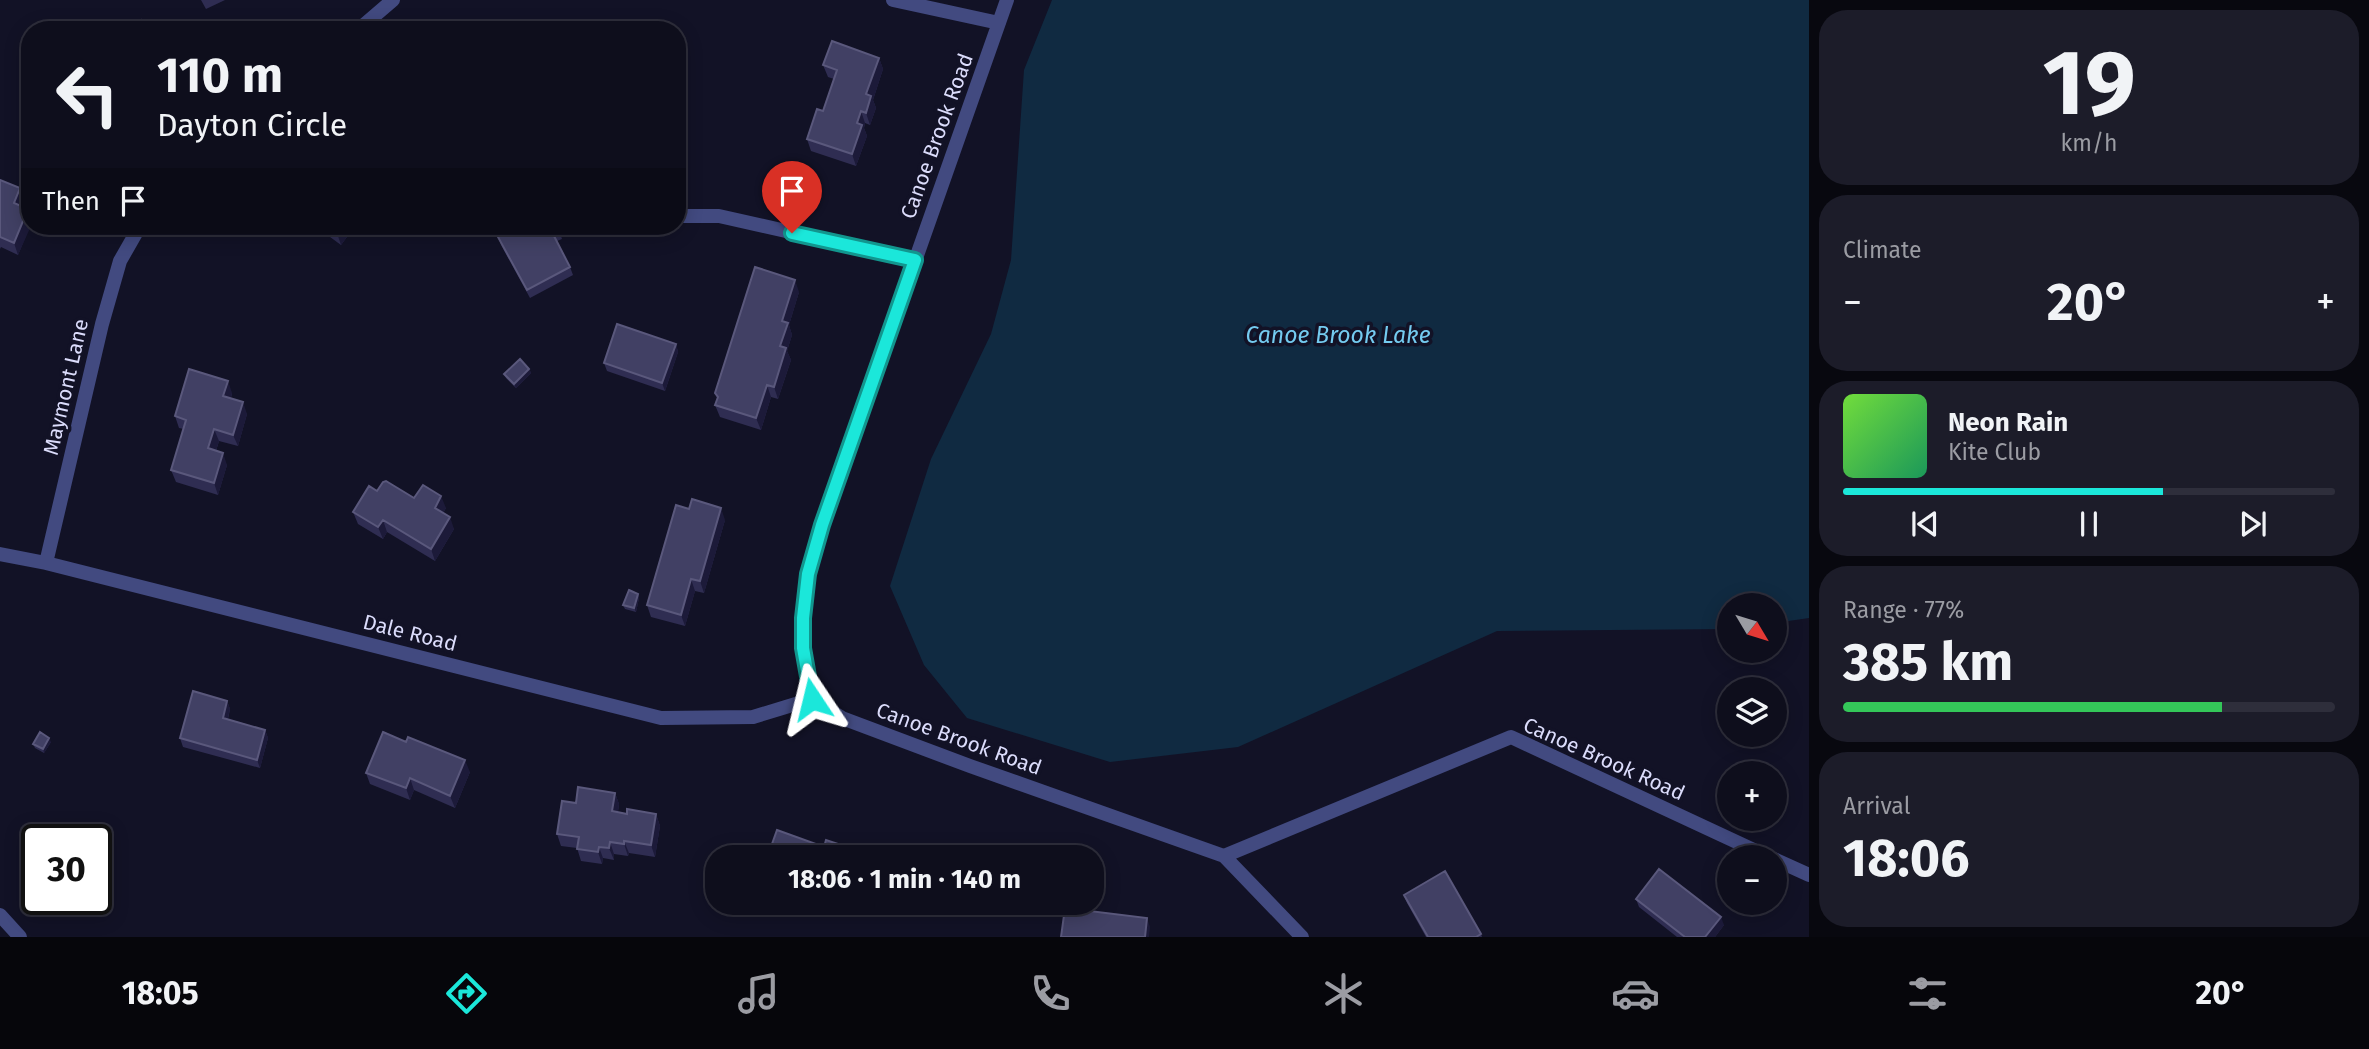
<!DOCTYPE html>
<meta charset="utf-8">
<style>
:root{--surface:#0e0e1c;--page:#1c1c29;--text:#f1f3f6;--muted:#9b9ca3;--line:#2e2e3b;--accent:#1be7da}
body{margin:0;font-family:"Fira Sans",sans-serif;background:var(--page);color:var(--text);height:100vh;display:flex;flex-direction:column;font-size:26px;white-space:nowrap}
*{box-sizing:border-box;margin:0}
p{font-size:23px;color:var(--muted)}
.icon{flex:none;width:38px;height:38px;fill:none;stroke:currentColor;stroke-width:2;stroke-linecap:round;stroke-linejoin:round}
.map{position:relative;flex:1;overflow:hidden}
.panel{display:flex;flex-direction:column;gap:10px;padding:10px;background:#08080f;width:560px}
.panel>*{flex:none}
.top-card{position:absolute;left:21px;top:21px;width:665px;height:214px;border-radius:28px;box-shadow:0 4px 18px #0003,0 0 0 2px var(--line);background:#0e0e1c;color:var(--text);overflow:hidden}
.needle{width:46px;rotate:128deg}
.controls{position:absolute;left:1717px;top:593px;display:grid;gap:14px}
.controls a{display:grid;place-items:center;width:70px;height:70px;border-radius:50%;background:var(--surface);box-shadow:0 4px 18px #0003,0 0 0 2px var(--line);font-size:35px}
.speed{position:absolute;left:21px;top:824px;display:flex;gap:14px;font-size:35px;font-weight:700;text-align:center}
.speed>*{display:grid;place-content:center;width:91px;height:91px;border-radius:50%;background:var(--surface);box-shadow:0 4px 18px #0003,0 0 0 2px var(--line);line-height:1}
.speed .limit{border:4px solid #111;border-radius:10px;background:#fff;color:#111}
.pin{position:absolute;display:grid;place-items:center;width:60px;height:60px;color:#fff;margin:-72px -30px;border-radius:50% 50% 50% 0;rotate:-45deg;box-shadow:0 0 7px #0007}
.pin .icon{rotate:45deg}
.me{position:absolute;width:77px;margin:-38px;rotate:350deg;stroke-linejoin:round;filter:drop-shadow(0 0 5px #0008)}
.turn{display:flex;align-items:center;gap:24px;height:147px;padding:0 21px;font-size:32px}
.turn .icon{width:91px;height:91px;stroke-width:2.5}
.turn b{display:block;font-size:49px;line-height:60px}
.then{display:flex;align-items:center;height:66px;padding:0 21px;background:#0003;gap:14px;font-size:26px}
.big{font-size:52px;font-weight:700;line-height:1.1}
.panel .widget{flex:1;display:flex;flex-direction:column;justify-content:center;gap:10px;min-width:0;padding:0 24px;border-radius:28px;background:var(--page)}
.panel .dial{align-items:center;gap:0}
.dial b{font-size:91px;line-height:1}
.song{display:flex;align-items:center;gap:21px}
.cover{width:84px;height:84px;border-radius:10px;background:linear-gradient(135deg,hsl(100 70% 55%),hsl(150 70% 35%))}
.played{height:7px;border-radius:4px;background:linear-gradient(90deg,var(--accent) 65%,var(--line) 65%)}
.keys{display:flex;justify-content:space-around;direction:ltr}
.heat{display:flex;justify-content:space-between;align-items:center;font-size:38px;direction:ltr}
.charge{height:10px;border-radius:5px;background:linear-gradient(90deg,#34c759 77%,var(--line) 0)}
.trip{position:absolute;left:705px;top:845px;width:399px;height:70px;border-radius:28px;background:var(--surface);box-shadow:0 4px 18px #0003,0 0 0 2px var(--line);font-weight:700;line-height:70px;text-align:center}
.dock{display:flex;height:112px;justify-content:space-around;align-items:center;background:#06060b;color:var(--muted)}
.dock .icon{width:49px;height:49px}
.dock .on{color:var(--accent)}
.dock b{font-size:32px;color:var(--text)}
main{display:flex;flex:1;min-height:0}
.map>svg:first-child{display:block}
.water{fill:#102a41}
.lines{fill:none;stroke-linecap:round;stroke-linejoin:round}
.street{stroke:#424a80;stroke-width:14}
.wall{fill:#2f2d52}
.shaded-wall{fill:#1c1a39}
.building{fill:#414064;stroke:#5a587c;stroke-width:2}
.route-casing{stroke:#12968e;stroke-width:18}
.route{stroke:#1be7da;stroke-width:12}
.labels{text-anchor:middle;stroke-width:7;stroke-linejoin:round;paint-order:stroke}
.street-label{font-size:21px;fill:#dbdcfb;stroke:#121226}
.water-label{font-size:23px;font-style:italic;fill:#74cbf0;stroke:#121226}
</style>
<main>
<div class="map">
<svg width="1809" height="937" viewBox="0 0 1809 937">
<rect width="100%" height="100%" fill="#121226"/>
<path class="water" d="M1052,0H1809V618L1775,623L1774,606H1729V629L1497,631L1238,747L1110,762L967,718L924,665L890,586L931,459L991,334L1011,260L1024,70Z"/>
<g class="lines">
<path class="street" d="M893,0L999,23
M1007,0L822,525C811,564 801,603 803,644C804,663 809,681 812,699L842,718L970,766L1224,856L1511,737L1771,858
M358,30L393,0
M677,216H719L915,260
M0,554L46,563L661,718L753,717L812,699
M46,563L102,324L120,261L140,226
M1224,856L1302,937
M1774,859L1809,875
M0,915L20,937"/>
</g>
<path class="wall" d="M201,0H225L206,9Z
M879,58L883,69L873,100L876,108L870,125L865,123L864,128L867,136L856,166L811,151L807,139L823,111L834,79L828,77L823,65Z
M677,60H682L685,68V106H677Z
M0,180L20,188L24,200L22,206L28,209L30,212V226L18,255L1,247L0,249Z
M315,226H355L341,245Z
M559,230L562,239L557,241L570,267L573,275L530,298L501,245L498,237Z
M799,292L789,325L792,335L787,351L791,360L778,399L771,397L761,430L720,417L715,405L717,398L715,393Z
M676,344L678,352L665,391L607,371L604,363Z
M529,369L531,373L516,388L506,378L504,374Z
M232,393L231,398L247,414L238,446L219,441L216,451L227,465L218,495L176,482L171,470L184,429L179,428L175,416Z
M377,491L414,498L446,508L443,513L454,529L435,561L387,532L383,539L358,524L353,512Z
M725,520L704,593L695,591L685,626L651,617L647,605Z
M638,594L639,598L636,612L625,609L623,605Z
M227,701L230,709L228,719L265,730L268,738L260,768L183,747L180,738Z
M51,742L44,753L35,748L33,744Z
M470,772L455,808L414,790L410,800L370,784L366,773Z
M615,793L619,804L618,812L627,814H656L660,826L655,857L629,853L628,856L614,854V860L603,858L602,864L581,861L577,848L561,846L557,834L576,803Z
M1404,895L1481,934L1482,937H1426L1407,903Z
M1636,899L1724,925L1715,937H1677L1639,907Z"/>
<path class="shaded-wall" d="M879,58L883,69L873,100L876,108L870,125L866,113V94Z
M682,60L685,68V106L682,98Z
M861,111L865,123L864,128L867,136L856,166L852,154L857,123Z
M20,188L24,200L19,215L14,203Z
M28,209L31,226L18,255L14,243Z
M342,226H355L341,245L337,233Z
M795,280L799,292L789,325L792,335L787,351L791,360L778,399L774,387L780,346L782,321Z
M676,344L678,352L665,391L662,383Z
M529,369L531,373L516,388L514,384Z
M228,381L232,393L228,408L223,396Z
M767,385L771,397L761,430L756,418Z
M243,402L247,414L238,446L233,435Z
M214,429L219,441L213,460L208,448Z
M223,453L227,465L218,495L214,483Z
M441,496L446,508L439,520L435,508Z
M721,508L725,520L704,593L700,581Z
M450,517L454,529L435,561L431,549Z
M383,520L387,532L383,539L378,527Z
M691,579L695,591L685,626L681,615Z
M638,594L639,598L636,612L634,608Z
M227,701L230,709L226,726L223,718Z
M265,730L268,738L260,768L257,760Z
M49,738L51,742L44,753L43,749Z
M465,760L470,772L455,808L450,796Z
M410,778L414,790L410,800L406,788Z
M615,793L619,804L616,823L612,811Z
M656,814L660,826L655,857L651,845Z
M624,841L629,853L628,856L624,844Z
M610,842L614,854V860L609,848Z
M599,847L603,858L602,864L598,852Z
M853,849L856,858H850Z
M1721,917L1724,925L1715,937H1705Z
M1147,918L1150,927L1149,937H1145Z"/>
<path class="building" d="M141,20L145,30H117Z
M92,23L94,30H73Z
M832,41L879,58L866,94L871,96L866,113L861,111L857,123L862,125L852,154L807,139L817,109L823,111L837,70L823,65Z
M677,60H682V98H677Z
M0,180L20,188L14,203L28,209L14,243L0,237Z
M327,226H342L337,233Z
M520,226H556L559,230L553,234L570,267L527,290L498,237Z
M755,267L795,280L782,321L788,323L780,346L786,348L774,387L767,385L756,418L715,405L718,397L715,393Z
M617,324L676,344L662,383L604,363Z
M520,359L529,369L514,384L504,374Z
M189,369L228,381L223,396L243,402L233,435L214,429L208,448L223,453L214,483L171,470L186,420L175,416Z
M386,481L414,498L423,485L441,496L435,508L450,517L431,549L383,520L378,527L353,512L369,486L377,491L383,482Z
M692,499L721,508L700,581L691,579L681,615L647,605L676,505L689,509Z
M629,590L638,594L634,608L623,605Z
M193,691L227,701L223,718L265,730L257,760L180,738Z
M40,732L49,738L43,749L33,744Z
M383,732L406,742L408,737L465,760L450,796L410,778L406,788L366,773Z
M578,787L615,793L612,811L627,814V809L656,814L651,845L624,841V844L610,842L609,848L599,847L598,852L577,849L579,837L557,834L562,801L576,803Z
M777,830L824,847L826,840L853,849L850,858H767Z
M1659,869L1721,917L1705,937H1685L1636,899Z
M1445,871L1481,934L1476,937H1428L1404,895Z
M1065,908L1147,918L1145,937H1061Z"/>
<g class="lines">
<defs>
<path id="route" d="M792,233L915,260L822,525L808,574L803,618V648L812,699"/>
</defs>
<use href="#route" class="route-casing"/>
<use href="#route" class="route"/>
</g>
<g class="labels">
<g class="street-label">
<text transform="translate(937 136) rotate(-70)" y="7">Canoe Brook Road</text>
<text transform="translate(66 387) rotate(-77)" y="7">Maymont Lane</text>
<text transform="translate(410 633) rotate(14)" y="7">Dale Road</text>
<text transform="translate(959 739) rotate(20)" y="7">Canoe Brook Road</text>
<text transform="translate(1604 759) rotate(24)" y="7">Canoe Brook Road</text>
</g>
<g class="water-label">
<text x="1338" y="343">Canoe Brook Lake</text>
</g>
</g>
</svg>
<div class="controls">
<a><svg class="needle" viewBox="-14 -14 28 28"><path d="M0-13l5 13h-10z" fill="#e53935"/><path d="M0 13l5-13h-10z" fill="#9b9ca3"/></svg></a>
<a><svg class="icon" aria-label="layers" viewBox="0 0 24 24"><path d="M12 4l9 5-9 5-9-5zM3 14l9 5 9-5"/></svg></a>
<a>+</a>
<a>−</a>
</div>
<div class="speed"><div class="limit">30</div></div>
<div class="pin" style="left:792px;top:233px;background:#d93025"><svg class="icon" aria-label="arrive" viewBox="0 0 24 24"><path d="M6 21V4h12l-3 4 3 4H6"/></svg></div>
<svg class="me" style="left:812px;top:699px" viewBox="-20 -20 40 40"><path d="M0-17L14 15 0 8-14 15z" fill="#1be7da" stroke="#fff" stroke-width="4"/></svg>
<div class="trip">18:06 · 1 min · 140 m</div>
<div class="top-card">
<div class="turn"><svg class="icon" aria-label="left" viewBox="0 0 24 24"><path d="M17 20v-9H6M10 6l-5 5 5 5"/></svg><div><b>110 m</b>Dayton Circle</div></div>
<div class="then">Then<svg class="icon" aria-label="arrive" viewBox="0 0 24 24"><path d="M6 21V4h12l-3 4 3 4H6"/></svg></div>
</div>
</div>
<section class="panel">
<div class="widget dial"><b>19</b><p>km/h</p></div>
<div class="widget"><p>Climate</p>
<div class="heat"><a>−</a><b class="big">20°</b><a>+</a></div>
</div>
<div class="widget">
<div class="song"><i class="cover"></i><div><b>Neon Rain</b><p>Kite Club</p></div></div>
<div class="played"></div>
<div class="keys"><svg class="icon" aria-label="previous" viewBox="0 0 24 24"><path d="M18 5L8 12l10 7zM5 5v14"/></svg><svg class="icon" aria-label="pause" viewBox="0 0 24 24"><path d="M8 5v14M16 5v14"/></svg><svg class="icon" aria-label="next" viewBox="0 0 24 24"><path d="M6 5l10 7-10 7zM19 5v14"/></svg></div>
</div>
<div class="widget"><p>Range · 77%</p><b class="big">385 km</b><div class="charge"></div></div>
<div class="widget"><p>Arrival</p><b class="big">18:06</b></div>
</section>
</main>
<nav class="dock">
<b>18:05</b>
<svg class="icon on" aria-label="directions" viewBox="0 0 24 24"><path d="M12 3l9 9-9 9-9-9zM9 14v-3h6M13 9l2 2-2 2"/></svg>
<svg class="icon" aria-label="music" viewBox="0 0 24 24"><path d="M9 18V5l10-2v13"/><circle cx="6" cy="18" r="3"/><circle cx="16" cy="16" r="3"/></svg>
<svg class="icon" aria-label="phone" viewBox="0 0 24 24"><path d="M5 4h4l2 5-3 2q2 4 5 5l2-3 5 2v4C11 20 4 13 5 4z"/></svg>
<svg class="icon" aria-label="climate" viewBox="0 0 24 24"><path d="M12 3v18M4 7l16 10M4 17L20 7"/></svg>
<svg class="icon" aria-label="car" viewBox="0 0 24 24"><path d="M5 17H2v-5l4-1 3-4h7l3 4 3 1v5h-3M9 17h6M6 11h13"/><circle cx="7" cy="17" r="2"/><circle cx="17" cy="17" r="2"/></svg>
<svg class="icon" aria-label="filters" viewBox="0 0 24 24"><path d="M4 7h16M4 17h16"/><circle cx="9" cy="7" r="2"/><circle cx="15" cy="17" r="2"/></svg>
<b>20°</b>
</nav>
